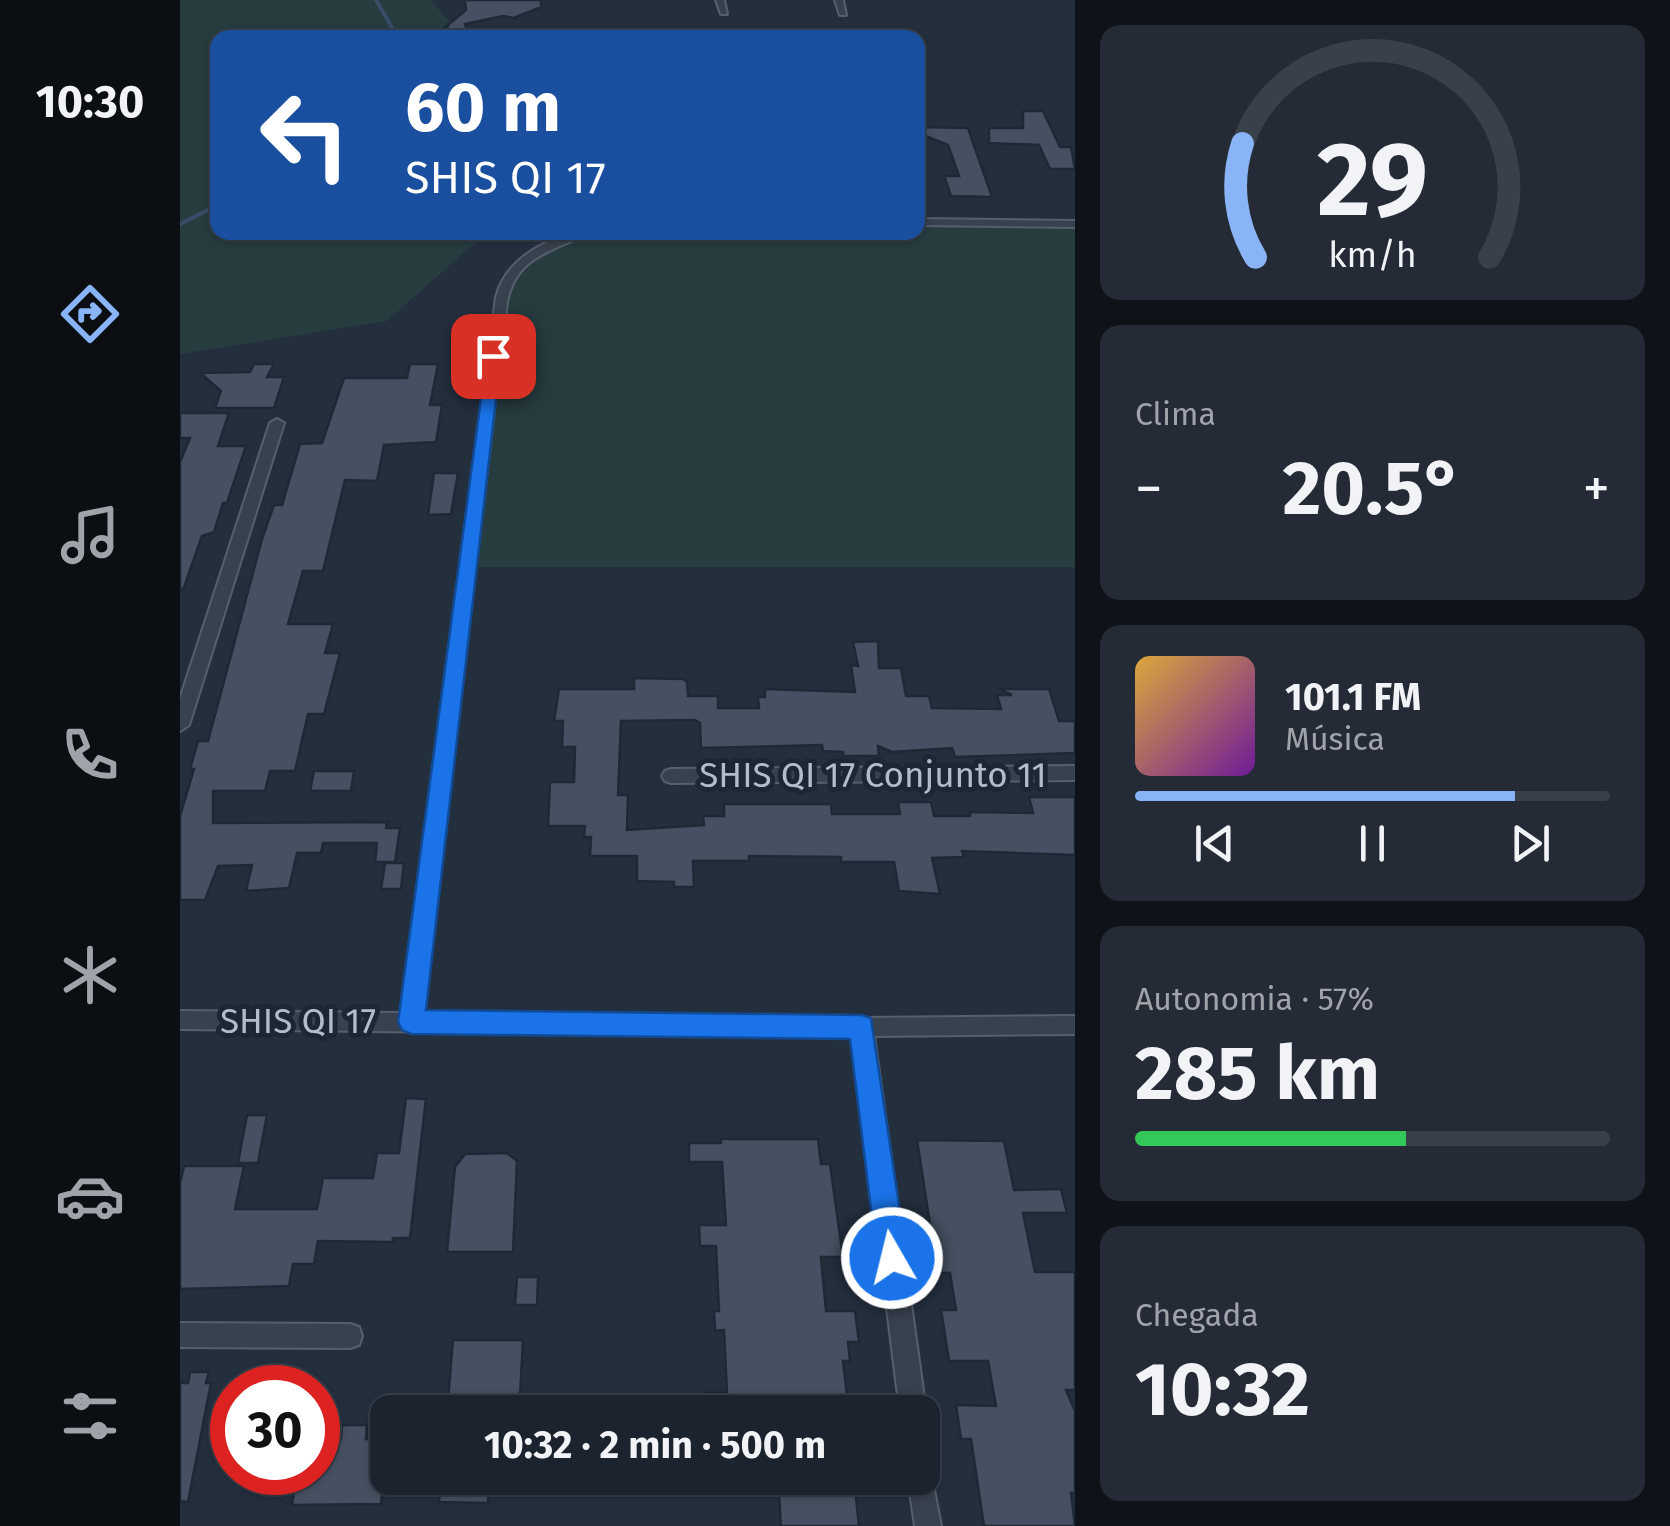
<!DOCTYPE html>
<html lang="pt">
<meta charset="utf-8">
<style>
:root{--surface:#1b232e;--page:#242b36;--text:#f1f3f6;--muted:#a0a4aa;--line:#39404a;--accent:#8ab4f8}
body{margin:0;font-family:"Fira Sans",sans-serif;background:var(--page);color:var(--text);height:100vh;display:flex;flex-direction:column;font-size:38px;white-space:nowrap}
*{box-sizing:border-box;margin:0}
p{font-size:32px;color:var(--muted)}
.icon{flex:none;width:55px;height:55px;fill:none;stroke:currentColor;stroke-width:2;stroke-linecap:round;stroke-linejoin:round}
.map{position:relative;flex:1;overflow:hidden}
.sheet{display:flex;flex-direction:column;gap:25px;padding:25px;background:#0f1319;width:595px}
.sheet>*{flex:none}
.guide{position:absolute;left:30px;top:30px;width:715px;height:210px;border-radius:20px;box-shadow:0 2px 8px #0004,0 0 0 2px var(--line);background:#1a4fa0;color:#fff;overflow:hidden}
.speed{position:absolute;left:30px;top:1365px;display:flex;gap:20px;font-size:50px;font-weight:700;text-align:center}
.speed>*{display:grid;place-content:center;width:130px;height:130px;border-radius:50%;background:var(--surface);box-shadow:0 2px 8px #0004,0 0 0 2px var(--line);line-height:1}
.speed .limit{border:15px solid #d22;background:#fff;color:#111}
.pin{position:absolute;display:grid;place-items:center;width:85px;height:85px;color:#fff;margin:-42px;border-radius:20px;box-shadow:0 5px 15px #0006}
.me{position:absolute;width:110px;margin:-55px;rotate:352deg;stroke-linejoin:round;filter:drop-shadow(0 0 8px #0008)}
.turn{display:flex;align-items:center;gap:35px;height:210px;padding:0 30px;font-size:45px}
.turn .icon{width:130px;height:130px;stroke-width:2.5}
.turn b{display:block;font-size:70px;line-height:85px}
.big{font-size:75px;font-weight:700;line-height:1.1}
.sheet .card{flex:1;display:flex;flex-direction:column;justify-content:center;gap:15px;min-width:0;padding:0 35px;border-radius:20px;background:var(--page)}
.sheet .dial{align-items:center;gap:0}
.dial svg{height:260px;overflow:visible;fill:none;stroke:var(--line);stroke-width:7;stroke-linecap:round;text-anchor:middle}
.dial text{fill:var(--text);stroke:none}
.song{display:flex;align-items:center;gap:30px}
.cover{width:120px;height:120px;border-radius:15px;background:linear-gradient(135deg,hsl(40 70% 55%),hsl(280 70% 35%))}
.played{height:10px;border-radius:5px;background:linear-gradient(90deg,var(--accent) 80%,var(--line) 80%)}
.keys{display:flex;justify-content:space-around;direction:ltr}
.heat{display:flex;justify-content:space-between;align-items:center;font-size:55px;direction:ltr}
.charge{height:15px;border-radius:8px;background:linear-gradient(90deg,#34c759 57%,var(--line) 0)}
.trip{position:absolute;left:190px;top:1395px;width:570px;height:100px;border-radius:20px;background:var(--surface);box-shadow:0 2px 8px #0004,0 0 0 2px var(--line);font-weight:700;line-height:100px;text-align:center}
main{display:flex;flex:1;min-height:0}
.menu{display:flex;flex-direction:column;width:180px;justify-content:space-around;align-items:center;background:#0b0e12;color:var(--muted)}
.menu .icon{width:70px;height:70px}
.menu .current{color:var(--accent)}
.menu b{font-size:45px;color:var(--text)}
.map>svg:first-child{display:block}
.green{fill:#263c3f}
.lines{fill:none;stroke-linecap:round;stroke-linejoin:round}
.stream{stroke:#394c67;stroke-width:4}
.building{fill:#455162;stroke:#1f2835;stroke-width:2.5}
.street-casing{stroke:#565f6c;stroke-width:4}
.street{fill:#38414e;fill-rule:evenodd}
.route{fill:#1a73e8;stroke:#114b97;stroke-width:2.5}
.labels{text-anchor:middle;stroke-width:10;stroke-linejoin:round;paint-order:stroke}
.street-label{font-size:35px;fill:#b4bcc9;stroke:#1d2633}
</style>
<main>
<nav class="menu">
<b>10:30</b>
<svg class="icon current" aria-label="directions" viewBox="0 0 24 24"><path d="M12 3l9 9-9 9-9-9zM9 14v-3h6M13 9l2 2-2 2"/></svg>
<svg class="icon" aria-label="music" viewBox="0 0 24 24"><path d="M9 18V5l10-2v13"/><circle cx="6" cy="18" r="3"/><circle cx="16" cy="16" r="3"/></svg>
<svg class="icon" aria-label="phone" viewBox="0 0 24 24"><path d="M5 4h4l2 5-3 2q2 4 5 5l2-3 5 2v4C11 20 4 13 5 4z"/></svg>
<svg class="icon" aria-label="climate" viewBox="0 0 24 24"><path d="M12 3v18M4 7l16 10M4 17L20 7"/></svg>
<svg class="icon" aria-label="car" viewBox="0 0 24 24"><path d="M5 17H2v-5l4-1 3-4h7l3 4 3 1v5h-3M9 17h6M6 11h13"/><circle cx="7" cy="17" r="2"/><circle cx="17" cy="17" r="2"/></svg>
<svg class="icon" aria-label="filters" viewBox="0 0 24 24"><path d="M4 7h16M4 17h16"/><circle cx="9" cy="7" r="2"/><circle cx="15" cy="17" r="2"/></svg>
</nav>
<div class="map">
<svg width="895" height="1526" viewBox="0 0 895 1526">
<rect width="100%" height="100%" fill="#242f3e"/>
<path class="green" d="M0,0H250L284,37L38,38V232L306,233L207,321L0,354Z
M738,222L895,224V567H287L326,283L338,266L405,233L738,232Z"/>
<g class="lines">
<path class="stream" d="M196,0L218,38
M0,224L38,205"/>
</g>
<path class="building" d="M285,0H361V7L334,18L323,16L285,24L289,37L262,36L267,28L263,29L286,10Z
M843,111H863L880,147H891L895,169H870L859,145L809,143V128H843Z
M738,127L788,128L812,197L771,196L764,176H779L768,145L738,133Z
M74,364H94L87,377H104L94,408H35L41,391L20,373L70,372Z
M230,364H258L250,405H262L256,442L204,445L197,481L165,480L143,571H123L108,624H153L145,653H160L144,714H128L115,771H90L85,791H33V823L207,822L206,828H220L215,862H195L197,843H143L141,853H117L109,888L66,891L72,865L38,866L25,900H0V816L14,769H10L18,741H28L82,539L94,505H102L120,444L142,443L164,378H227Z
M0,413H49L38,446H66L47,503H43L34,532L22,536L3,590H0V462L10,438H0Z
M254,473H278L271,514L248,515Z
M698,641L699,668H721L726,696H749L752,708L821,709L817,695H832L819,689H869L879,721H895V753L775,757L772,748L712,752L698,746L699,756H663V752L643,751L642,745L521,748L520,723L515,720L441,721L438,795H448L447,830L524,825L523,816H544V804H651L652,814H720L718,802H751L754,816H790V812L853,813L849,797H895V855L782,851L784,857L752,858L760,894L719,891L714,862H661V857L569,856V861H513L514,887H494V882L457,881V856H410L411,837H404L405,826H368L370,782H394L395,747H382L383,721H374L379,689H454V678L503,679L507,682L508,696H538V708H579L578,697H585V689L675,692L671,665L678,666L673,642Z
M134,771H174L171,791H130Z
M205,863H224L221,889H201Z
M226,1098L246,1099L230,1238H213V1242L138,1241L134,1264H113L109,1286L0,1289V1184L4,1166H64L55,1209H137L143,1178H193L197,1153H219Z
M67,1115H87L78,1163H58Z
M541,1139H638L641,1164H650L663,1257H641L646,1311H675L679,1342H668L670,1361H663L669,1412H522L521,1393H547L544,1330L535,1331L534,1311H539L536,1246H520L519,1225H546L542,1162H509V1143H541Z
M737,1140L824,1141L834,1190L881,1189L887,1213H843L855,1272H895V1390H886L895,1411V1493H891L895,1526H804L791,1439H781L776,1405L816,1406L808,1361H769L761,1310H776L770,1273H753L750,1250H745L741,1224H750Z
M285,1154L327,1153L337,1161L333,1252H267L275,1167Z
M337,1277H358L357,1305H335Z
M273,1340H343L340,1397H316L315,1412H267Z
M10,1372H29L26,1383H31L8,1502L0,1501V1383H8Z
M162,1425H187L186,1439H208L201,1504L112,1505L117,1472H138V1439H161Z
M261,1478H310L308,1503L259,1502Z
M575,1478H674L679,1526H601L599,1494H576Z"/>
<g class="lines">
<defs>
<path id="street" d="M536,0H544L547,14H541Z
M655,0H663L666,15H660Z
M738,219L895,221V227L738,225Z
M392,232H410C374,252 337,254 327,302L242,1013L682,1018L895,1016V1034L694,1036L746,1412L742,1420V1412H720L673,1036L0,1029V1011L222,1013L316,297C326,260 359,244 392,232Z
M97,419L104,423L9,725L0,731V699L90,423Z
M895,766V780L491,783L485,781L482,776L485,771L491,769Z
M0,1323L170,1324L179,1327L182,1336L179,1345L170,1348L0,1347Z
M742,1466L750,1469L761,1526H735L728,1478H742Z"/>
</defs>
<use href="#street" class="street-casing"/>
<use href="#street" class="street"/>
</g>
<path class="route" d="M307,353L321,356L246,1010L682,1015L691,1018L727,1258L723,1269L712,1273L701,1269L697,1258L670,1039L231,1034L222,1030L218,1022Z"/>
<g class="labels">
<g class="street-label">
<text x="693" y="787">SHIS QI 17 Conjunto 11</text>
<text x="118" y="1033">SHIS QI 17</text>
</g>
</g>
</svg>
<div class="speed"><div class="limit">30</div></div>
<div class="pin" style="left:313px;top:356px;background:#d93025"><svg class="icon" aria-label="arrive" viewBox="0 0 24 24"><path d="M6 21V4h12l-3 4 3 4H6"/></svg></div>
<svg class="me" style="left:712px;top:1258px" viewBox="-20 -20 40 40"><circle r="17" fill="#1a73e8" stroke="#fff" stroke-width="3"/><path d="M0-11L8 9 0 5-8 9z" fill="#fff"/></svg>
<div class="trip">10:32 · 2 min · 500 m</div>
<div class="guide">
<div class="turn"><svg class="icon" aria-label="left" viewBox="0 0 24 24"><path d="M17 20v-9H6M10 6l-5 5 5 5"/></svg><div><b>60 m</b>SHIS QI 17</div></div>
</div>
</div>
<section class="sheet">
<div class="card dial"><svg viewBox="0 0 100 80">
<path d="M14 69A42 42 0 1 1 86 69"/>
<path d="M14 69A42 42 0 0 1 10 34" stroke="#8ab4f8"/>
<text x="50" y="56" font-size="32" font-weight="700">29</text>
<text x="50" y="72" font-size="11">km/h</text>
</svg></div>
<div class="card"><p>Clima</p>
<div class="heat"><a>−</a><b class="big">20.5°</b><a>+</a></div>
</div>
<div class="card">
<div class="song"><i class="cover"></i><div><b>101.1 FM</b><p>Música</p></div></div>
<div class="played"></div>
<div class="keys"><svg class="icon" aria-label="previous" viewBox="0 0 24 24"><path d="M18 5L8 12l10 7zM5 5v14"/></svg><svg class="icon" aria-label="pause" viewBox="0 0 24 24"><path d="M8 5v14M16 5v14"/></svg><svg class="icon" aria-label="next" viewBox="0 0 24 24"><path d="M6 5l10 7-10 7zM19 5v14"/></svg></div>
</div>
<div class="card"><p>Autonomia · 57%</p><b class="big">285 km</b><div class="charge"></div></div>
<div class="card"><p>Chegada</p><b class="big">10:32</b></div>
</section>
</main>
